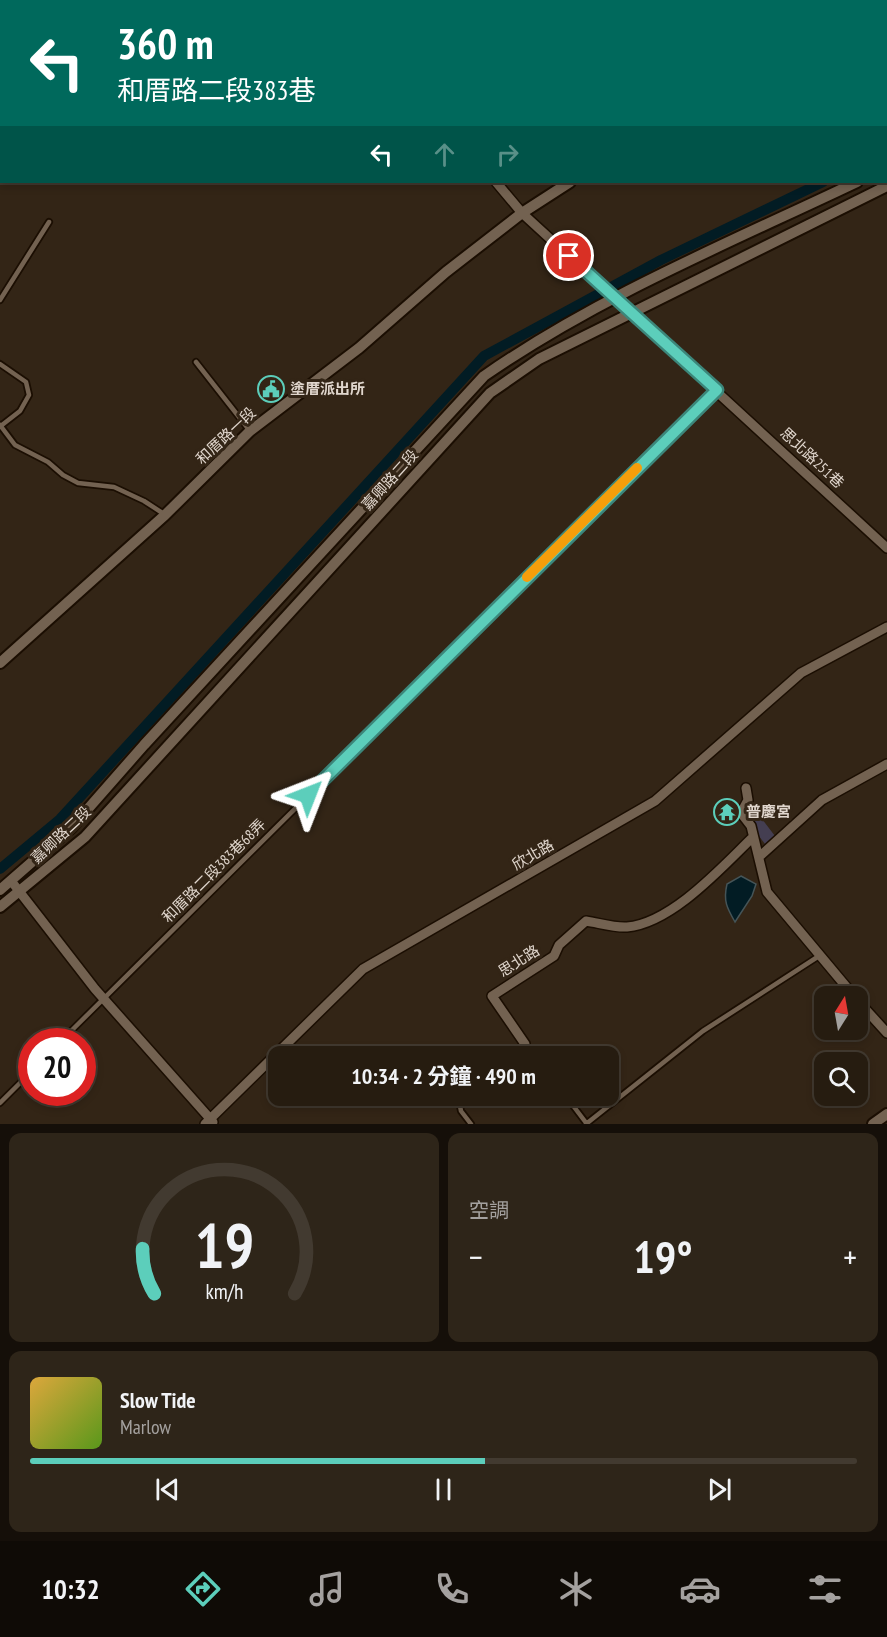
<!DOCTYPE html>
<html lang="zh-TW">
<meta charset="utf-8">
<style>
:root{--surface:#261c10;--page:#2e2519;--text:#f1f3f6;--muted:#a4a19f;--line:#423a30;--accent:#5ccebb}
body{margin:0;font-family:"PT Sans Narrow","Noto Sans TC",sans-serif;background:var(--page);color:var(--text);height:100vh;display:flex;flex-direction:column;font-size:22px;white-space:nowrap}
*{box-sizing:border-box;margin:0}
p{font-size:20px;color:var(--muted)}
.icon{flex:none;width:33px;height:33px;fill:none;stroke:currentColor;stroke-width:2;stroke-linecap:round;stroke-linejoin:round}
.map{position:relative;height:1124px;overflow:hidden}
.sheet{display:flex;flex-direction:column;gap:9px;padding:9px;background:#150f09;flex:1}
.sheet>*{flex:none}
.guide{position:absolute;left:0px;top:0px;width:888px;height:183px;box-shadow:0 3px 9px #0003,0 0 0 2px var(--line);background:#00695c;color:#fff;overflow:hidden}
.needle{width:39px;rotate:11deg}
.fabs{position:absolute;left:814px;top:986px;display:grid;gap:12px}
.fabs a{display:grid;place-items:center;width:54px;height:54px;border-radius:12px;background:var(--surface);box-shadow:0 3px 9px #0003,0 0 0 2px var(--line);font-size:30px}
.speed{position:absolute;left:18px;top:1028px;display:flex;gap:12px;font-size:30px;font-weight:700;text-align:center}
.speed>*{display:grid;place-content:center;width:78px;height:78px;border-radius:50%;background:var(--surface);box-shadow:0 3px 9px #0003,0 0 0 2px var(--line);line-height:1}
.speed .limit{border:9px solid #d22;background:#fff;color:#111}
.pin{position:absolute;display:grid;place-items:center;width:51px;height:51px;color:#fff;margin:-26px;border:3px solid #fff;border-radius:50%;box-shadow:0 2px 6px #0007}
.me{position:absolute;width:66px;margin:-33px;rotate:45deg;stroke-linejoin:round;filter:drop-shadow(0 0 4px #0008)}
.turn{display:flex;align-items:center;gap:21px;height:126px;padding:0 18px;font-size:27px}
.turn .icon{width:78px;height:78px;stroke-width:2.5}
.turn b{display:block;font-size:42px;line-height:51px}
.lanes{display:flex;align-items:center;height:57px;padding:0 18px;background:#0003;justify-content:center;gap:30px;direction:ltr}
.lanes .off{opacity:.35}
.big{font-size:45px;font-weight:700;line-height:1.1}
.sheet .card{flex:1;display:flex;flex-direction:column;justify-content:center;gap:9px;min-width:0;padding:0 21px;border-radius:12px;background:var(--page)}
.sheet .dial{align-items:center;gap:0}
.dial svg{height:156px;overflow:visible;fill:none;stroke:var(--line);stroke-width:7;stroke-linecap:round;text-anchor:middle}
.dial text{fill:var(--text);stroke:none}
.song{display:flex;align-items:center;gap:18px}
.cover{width:72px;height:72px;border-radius:9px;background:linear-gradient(135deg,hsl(40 70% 55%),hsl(90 70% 35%))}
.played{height:6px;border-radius:3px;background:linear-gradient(90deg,var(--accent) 55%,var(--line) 55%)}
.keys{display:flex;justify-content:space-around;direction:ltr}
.heat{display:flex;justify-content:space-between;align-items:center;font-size:33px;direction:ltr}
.sheet .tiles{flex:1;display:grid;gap:9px;grid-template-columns:1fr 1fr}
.card:last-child{grid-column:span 2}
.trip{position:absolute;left:268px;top:1046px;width:351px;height:60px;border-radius:12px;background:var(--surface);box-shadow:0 3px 9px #0003,0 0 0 2px var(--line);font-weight:700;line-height:60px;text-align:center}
.menu{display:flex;height:96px;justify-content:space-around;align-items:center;background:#0f0b06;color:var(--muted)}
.menu .icon{width:42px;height:42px}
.menu .current{color:var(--accent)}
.menu b{font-size:27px;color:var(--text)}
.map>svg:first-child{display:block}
.water{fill:#021c24;stroke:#455457;stroke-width:1.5}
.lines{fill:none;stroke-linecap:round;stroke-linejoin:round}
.stream{stroke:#455457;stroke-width:3}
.canal{stroke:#021c24;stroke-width:10}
.building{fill:#443e51}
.service-casing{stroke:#1b0e02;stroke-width:8}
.minor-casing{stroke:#1b0e02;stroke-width:12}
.tertiary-casing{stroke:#1b0e02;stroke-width:14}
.service{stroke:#736251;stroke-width:4.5}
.minor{stroke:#736251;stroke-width:9}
.tertiary{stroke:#736251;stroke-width:10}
.route-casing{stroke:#3c867a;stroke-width:15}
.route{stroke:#5ccebb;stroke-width:10}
.slow{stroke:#f59e0b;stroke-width:10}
.labels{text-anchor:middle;stroke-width:6;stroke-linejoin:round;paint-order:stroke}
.poi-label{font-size:15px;font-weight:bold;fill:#e0d6cd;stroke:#332516;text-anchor:start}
.street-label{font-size:15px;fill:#e0d6cd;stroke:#332516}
</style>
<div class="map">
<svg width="887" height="1124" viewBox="0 0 887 1124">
<rect width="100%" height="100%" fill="#332516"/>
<path class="water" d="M741,876L756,884L752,896L735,922C727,908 723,901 727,884Z"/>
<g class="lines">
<path class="stream" d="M231,2L232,0
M0,129L2,130"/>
<path class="canal" d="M886,151H887
M0,869L60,819L484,356L661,260L823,182"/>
</g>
<path class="building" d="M726,799L740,815L728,825L714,808Z
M759,815L775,836L765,844L749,823Z"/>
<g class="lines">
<defs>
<path id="service" d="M30,2V0
M235,2L236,0
M0,65L2,61
M0,300L49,222
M196,362L250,431
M0,364L26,382L29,395L20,411L2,425
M0,425L15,445L48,462L63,475L78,483L114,487L144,501L164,514
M61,1041L717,390
M511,1056L525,1044L535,1056
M466,1095L459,1101L461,1111L471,1124
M565,1095L587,1124
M0,1103L32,1071
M586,1124L703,1031L819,956"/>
<path id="minor" d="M371,0L372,2
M496,182L522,213L887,548
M746,788L748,800L741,813L751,826L767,892L854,996
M759,857L822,800L887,764
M12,882L95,989L213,1122
M858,1001L887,1033
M525,1044L492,996L554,956L559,945L586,921C599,923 615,928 627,927C672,923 722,867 753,837
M205,1124L363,969L655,801L801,673L887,627"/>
<path id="tertiary" d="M846,2L848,0
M886,168L887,167
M0,663L165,515L250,431L359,348L446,272L522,213L570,182
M0,890L72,827L144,745L484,376C599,296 731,242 857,182
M0,907L85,837L490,393L539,359L887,186
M873,1124L887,1114"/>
</defs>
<use href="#service" class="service-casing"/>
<use href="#minor" class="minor-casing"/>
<use href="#tertiary" class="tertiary-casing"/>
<use href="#service" class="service"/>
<use href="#minor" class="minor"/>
<use href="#tertiary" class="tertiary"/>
</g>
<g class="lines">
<defs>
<path id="route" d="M308,795L717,390L569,256"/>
</defs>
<use href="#route" class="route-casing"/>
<use href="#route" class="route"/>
<path class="slow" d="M527,577L637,468"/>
</g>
<defs>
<symbol id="civic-ring" viewBox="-11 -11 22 22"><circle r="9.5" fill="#332516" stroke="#5ccebb" stroke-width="1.5"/><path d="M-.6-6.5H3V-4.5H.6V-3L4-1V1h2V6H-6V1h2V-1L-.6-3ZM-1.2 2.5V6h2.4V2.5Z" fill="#5ccebb"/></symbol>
<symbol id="temple-ring" viewBox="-11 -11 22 22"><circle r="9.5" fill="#332516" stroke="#5ccebb" stroke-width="1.5"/><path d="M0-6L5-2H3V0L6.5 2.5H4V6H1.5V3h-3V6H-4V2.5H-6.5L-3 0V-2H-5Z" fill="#5ccebb"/></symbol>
</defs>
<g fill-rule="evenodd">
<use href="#civic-ring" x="256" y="374" width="30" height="30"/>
<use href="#temple-ring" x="712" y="797" width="30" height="30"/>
</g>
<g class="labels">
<g class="poi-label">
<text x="290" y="394">塗厝派出所</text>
<text x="746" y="817">普慶宮</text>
</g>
<g class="street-label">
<text transform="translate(226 436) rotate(-43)" y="5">和厝路一段</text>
<text transform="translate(812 458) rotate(43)" y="5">思北路251巷</text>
<text transform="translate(390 480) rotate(-48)" y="5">嘉卿路二段</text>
<text transform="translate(61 835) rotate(-43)" y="5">嘉卿路二段</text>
<text transform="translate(533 855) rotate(-30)" y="5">欣北路</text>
<text transform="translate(214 871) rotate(-45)" y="5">和厝路二段383巷68弄</text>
<text transform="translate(519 961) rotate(-32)" y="5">思北路</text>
</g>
</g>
</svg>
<div class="fabs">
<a><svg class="needle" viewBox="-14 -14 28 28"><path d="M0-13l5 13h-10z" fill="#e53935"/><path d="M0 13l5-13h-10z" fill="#a4a19f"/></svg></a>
<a><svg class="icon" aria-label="search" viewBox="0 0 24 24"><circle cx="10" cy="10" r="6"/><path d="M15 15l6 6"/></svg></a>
</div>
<div class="speed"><div class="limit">20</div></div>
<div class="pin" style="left:569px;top:256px;background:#d93025"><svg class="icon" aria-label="arrive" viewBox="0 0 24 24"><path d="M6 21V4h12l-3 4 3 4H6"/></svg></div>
<svg class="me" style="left:308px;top:795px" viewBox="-20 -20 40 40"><path d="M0-17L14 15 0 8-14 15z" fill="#5ccebb" stroke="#fff" stroke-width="4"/></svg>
<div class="trip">10:34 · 2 分鐘 · 490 m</div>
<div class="guide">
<div class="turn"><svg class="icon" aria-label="left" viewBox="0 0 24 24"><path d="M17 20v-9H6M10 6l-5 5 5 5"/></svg><div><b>360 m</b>和厝路二段383巷</div></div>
<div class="lanes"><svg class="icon" aria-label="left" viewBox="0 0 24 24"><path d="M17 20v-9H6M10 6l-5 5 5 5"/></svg><svg class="icon off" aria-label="ahead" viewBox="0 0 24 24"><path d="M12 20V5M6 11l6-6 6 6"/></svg><svg class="icon off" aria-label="right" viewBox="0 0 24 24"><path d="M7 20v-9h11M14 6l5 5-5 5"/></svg></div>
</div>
</div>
<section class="sheet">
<div class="tiles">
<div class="card dial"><svg viewBox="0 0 100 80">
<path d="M14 69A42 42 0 1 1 86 69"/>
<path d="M14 69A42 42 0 0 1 8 46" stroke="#5ccebb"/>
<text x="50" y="56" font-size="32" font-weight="700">19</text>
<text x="50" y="72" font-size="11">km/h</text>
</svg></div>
<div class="card"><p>空調</p>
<div class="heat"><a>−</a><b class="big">19°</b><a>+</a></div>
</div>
<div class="card">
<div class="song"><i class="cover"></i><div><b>Slow Tide</b><p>Marlow</p></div></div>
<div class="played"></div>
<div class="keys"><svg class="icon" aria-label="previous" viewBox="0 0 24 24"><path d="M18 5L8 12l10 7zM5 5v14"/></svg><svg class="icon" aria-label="pause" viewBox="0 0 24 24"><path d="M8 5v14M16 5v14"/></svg><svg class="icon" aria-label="next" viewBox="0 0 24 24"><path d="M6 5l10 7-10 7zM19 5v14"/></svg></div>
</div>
</div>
</section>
<nav class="menu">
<b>10:32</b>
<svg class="icon current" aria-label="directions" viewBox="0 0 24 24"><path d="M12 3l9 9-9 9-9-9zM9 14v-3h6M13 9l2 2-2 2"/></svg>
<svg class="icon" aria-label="music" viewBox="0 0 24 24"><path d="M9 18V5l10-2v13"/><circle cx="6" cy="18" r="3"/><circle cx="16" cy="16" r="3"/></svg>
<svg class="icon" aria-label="phone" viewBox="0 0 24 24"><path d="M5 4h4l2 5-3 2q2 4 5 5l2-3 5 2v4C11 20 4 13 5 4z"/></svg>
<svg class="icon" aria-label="climate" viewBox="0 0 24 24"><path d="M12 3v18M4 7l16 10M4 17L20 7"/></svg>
<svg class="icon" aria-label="car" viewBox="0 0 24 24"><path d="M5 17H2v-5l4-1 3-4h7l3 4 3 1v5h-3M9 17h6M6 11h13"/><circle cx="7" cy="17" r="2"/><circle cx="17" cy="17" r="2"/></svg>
<svg class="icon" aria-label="filters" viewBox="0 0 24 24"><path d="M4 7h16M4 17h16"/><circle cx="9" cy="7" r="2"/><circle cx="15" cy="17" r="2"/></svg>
</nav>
